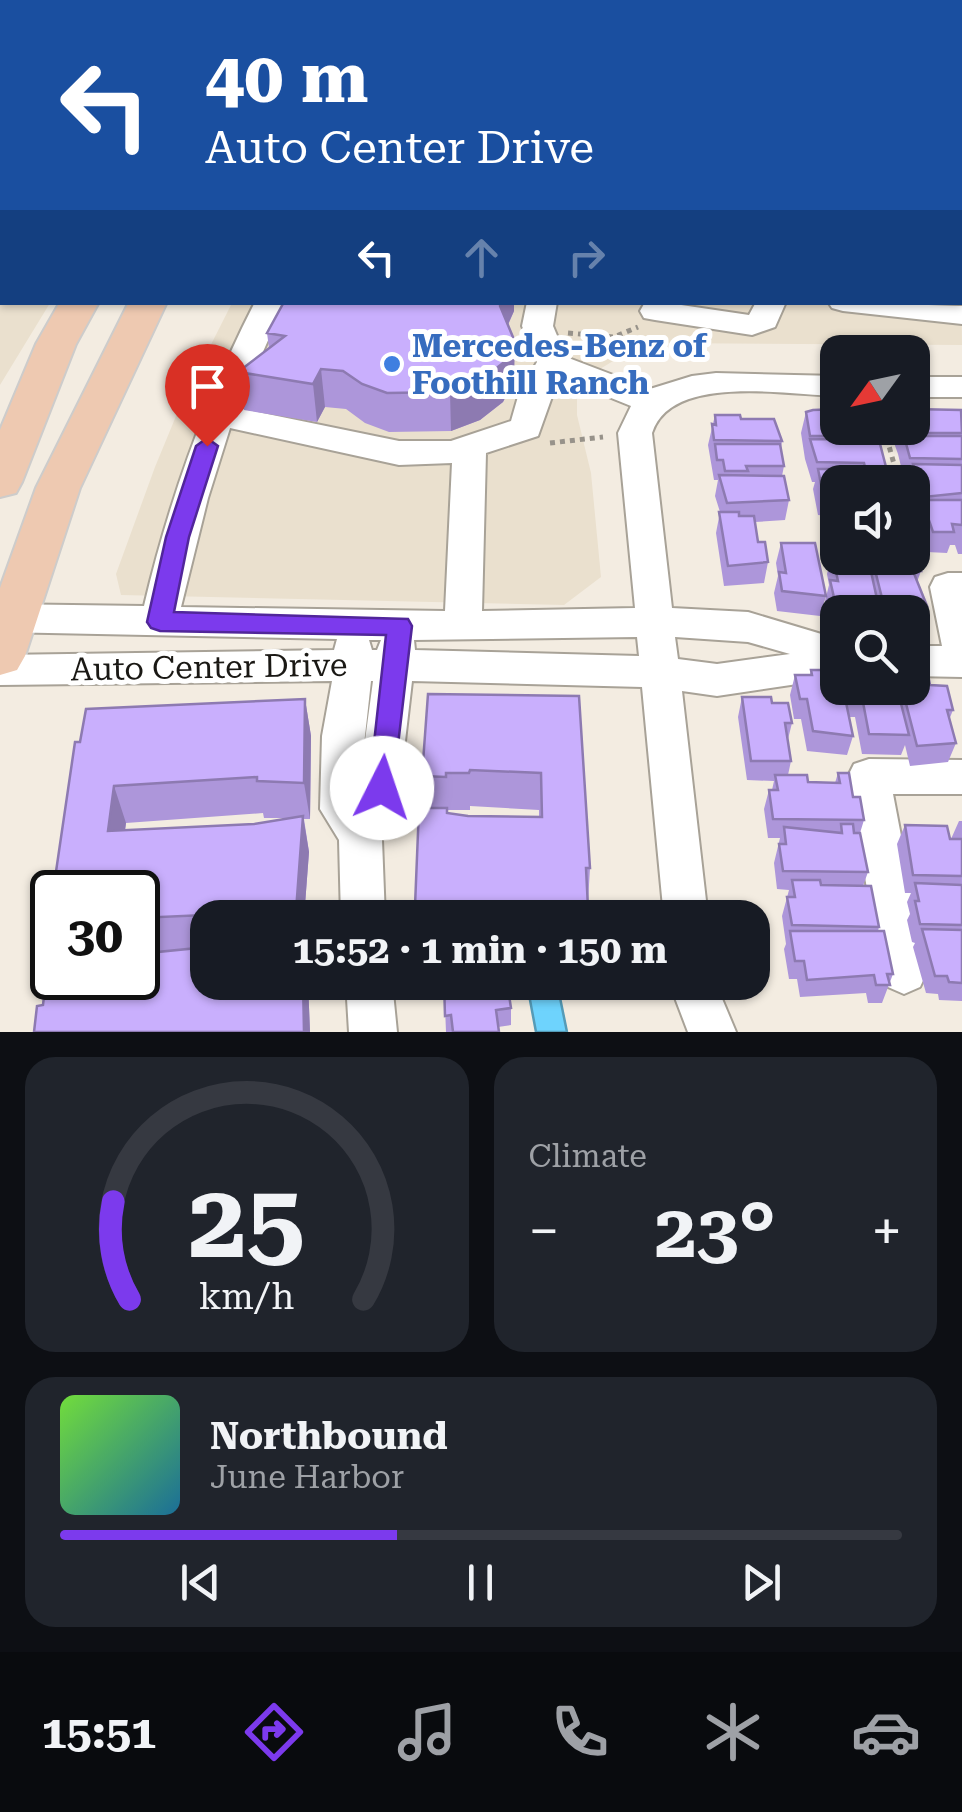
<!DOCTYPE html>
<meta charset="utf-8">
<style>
:root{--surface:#171b24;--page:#20242c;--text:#f1f3f6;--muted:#9ea1a6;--line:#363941;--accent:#7c3aed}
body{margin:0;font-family:"Roboto Serif",serif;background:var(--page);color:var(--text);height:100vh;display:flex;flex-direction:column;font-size:38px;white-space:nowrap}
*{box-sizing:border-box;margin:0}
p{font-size:32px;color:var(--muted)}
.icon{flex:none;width:55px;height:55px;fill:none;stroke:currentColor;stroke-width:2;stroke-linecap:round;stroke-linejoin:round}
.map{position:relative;height:1032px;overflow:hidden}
.panel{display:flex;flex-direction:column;gap:25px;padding:25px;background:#0d0f14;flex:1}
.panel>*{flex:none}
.guide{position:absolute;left:0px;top:0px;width:962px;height:305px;box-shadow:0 2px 8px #0004;background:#1a4fa0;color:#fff;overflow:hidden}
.needle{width:65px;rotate:237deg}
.tools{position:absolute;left:820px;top:335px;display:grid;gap:20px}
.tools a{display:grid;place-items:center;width:110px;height:110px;border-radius:20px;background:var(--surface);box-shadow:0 2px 8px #0004;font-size:50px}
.speed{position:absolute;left:30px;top:870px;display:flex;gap:20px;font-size:50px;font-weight:700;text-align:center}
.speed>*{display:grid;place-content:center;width:130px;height:130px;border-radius:50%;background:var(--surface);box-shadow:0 2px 8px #0004;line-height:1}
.speed .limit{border:5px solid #111;border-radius:15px;background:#fff;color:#111}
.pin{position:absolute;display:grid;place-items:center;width:85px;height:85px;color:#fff;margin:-102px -42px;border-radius:50% 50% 50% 0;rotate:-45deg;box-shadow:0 0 10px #0007}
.pin .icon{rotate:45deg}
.me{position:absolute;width:110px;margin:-55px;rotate:4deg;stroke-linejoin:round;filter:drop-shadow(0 0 8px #0008)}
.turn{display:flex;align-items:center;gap:35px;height:210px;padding:0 40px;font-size:45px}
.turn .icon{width:130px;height:130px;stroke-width:2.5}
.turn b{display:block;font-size:70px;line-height:85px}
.lanes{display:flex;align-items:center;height:95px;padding:0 40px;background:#0003;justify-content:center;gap:50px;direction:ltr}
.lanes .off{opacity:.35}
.big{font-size:75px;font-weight:700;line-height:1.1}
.panel .card{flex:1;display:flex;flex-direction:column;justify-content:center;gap:15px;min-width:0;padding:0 35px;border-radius:30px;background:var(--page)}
.panel .dial{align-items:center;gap:0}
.dial svg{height:260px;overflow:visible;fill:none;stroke:var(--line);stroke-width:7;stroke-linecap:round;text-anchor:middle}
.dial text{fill:var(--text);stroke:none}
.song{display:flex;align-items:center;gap:30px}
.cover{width:120px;height:120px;border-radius:15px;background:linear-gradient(135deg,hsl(100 70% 55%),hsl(200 70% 35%))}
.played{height:10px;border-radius:5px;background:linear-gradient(90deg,var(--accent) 40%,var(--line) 40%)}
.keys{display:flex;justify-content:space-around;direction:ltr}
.heat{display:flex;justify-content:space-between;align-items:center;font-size:55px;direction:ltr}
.panel .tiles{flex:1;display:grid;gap:25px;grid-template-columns:1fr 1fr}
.card:last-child{grid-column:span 2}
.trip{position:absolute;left:190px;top:900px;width:580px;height:100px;border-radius:30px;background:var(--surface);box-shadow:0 2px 8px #0004;font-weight:700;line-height:100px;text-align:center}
.dock{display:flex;height:160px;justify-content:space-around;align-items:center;background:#090b0e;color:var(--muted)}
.dock .icon{width:70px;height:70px}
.dock .current{color:var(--accent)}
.dock b{font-size:45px;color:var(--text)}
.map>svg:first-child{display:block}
.built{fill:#eae0ce}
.water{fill:#6ed3fd;stroke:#559bb7;stroke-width:2.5}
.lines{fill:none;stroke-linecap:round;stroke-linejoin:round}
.minor-casing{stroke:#a8a297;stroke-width:4}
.major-casing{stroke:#cdcccb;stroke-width:4}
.path{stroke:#97928a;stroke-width:5;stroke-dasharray:5 5;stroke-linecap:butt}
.minor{fill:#fff;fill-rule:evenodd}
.major{fill:#eec9b1;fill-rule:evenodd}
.wall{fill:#ad96da;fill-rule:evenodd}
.shaded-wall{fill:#8d7ab1}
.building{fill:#c9affd;stroke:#8d7ab1;stroke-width:2.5}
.route{fill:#7c3aed;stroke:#51269a;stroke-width:2.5}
.shop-dot{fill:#3f7fe0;stroke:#fff;stroke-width:4}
.labels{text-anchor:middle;stroke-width:10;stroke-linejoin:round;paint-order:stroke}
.shop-label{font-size:32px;font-weight:bold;fill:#366cbe;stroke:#fff;text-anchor:start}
.street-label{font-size:32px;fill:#1a1814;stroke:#fff}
</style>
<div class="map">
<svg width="962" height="1032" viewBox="0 0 962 1032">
<rect width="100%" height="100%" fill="#f3ece1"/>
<path class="built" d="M0,0H274L2,2V302L50,303L0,385Z
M386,0H962V109L960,2Z
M960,178L962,345L660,343L633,349L590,375L577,394V415L591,473L601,577L564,605L121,595L116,574L155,467L181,404L232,303L960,302Z"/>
<path class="water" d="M557,983L567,1032H536L527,984Z"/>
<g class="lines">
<defs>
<path id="minor" d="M960,189H962V205H960Z
M960,228H962V246H960Z
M960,273H962V291H960Z
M255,302H285L238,408L399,441H451L511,421L519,393L537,362L522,326L527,302H557L553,326L566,357L650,389L692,376L716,373L838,376V396C787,395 671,373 652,433L672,608L748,612L838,639V678L717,696L682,691L708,918H664L642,687L412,681L402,767L403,809L382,840L385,918H341L339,840L320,809L322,736L332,681L0,685V655L334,650L337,639L0,632V604L144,606C169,500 205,400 255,302ZM559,377L631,406L618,433L635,608L482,611L486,453L538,436ZM230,428L399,465L452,463L445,611L181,607L208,498ZM637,637L639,656L415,650L414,640ZM675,637L748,642L790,654L717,664L678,659ZM369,640H381L377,650H372ZM371,681H373L362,763Z
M661,302L749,315L756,302H786L775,327L752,335L655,320L644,318L640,311L644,304Z
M828,302L962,306V324L843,311L832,308Z
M912,377H962V397H912Z
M948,573H962V677L912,676V646H942L930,587L935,577Z
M869,759L962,760V794H893L927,972L920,987L904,994L888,987L881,972L848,776L854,764Z
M346,982H392L397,1032H349Z
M669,982H715L736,1032H688Z"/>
<path id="major" d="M0,14H2V32H0Z
M960,133H962V153H960Z
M60,302H99L76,344L22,482L16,493L0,497V430L36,344Z
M129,302H167L80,488L25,656L17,670L0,675V588L36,488Z"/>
</defs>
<use href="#minor" class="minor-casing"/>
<use href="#major" class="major-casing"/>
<path class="path" d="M568,333L614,337L638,327
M884,428L899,482
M550,443L603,437
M912,532V538"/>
<use href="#minor" class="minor"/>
<use href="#major" class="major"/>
</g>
<path class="wall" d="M459,0H669V2H463Z
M514,311L508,325L514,380L503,402L480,420L451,431L389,432L365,423L346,409L325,407L317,422L244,410L238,372L269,348L267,333Z
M806,412L876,436L875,440L886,467L884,472L838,482V517L818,515L813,489L815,482H812L805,459L801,433Z
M962,413V554H958L955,545H950L947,553L927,552L916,520L917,516L912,503V482H907L908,479H904L898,454L889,429L890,428H912Z
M715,415L741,419L782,441L781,447L784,466L782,476L789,500L785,520L755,522L758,542L768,562L764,583L724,586L716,533L720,512L715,496L718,480H714L708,445Z
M781,543L826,596L820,616L777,611L774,593L778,576L776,563Z
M832,553L870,566L872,558L909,565L921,571L917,582L927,606L920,627H912V612H838V623L829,622L825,601L829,585L827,574Z
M811,670L844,694L846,688H912L930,685L953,710L949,720L956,743L948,762L910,766L905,745L901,755L862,754L855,717H849L853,736L847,755L807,751L801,719H794L790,695L795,675H810Z
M579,696L590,868L587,918H416L415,906L423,808L422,776ZM470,806L539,810V817L468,816L447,813V810H470Z
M742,697L772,703L792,723L788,739L791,761L788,775L808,782L835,783L838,773L864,820L860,833L868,872L863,886L879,927L878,931L893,974L882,1003H868L866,993L800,997L797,979H789L784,949L786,944L782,916L789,890L777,889L774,863L780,838H768L764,809L769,790H772L774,781L747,780L738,717Z
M305,699L311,736L310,819H304L309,852L304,918H208V982H308L310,1032L43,1005L138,953V892L75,742ZM263,813L264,818H286L254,824L125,830L126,823Z
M959,821H962V1001L939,1000L938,994L926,993L913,947L915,943L912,942L907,920L910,914L907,902L911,893H905L897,844L905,825L951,839Z
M444,982L511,1008V1025L498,1027L499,1032H446Z"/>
<path class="shaded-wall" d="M0,82L2,91V107L0,110Z
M2,115V163L0,167V118Z
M501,302H514V311L499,344L500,306Z
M515,342L514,380L503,402L480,420L451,431L450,392Z
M321,369L325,407L317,422L313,384Z
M305,699L311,736L310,819L304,783Z
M114,786L126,823L120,867L108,831Z
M303,816L309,852L304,918H297L296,911Z
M303,982H308L310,1032H304Z"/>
<path class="building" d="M611,0H663L662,2H634Z
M0,102H2V115L0,118Z
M284,302H501L500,306L515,342L503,363L480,381L450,392L387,393L362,384L343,371L321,369L313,384L238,372L285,336L267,333Z
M838,409V428H873L876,436H810L806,412L813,410Z
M912,409L961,410L962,433H904L902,428H912Z
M715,415H740L741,419H774L782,441L714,440L712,424L716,425Z
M904,436H962V459L910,458Z
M810,439L879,440L886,467H865L864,463L817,462Z
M715,444H780L784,466H746L748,471H725L723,460H717Z
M913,464L962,465V493L924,497Z
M818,469H884L887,482H838V496L823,494Z
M719,475L784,476L789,500L727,503Z
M922,500H962V525L952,524L954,532H933Z
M719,512H739V516H754L758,542H765L768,562L728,566Z
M781,543H815L826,596L782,591L779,572L786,573Z
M832,553H838V558H868L879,608L835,602L830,580L838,581Z
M872,558H907L909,565L919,566L921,571H913L927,606L885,610Z
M811,670H838V688H843L853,736L813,731L807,699H800L795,675H812Z
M912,680H929L930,685L947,686L953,710H947L956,743L917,746L902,688H912Z
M852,688H897L909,735L869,734L862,697H854Z
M428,694L579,696L590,868H586L588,908L415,906L419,808H447V813L468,816L542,817L541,773L470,770L469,773H446V777L422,776Z
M742,697H771L772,703H788L792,723H785L791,761H751Z
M305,699L304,783L257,781V777L114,786L108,831L254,824L303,816L296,911L138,918V892H53L75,742H80L86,709Z
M838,773H849L853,797H860L864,820L773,819L769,790H778L775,775H807L808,782L840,783Z
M841,824H853L854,833H860L868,872L783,871L779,844H786L784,827L842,833Z
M905,825L947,826L950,839H962V876L913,875Z
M792,880H820L821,885L871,886L879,927L792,925L787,897H795Z
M915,883L962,885V925L920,924L915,901H919Z
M52,899V922L49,923Z
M922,929L962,930V983L949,982L947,976H935Z
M790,931H884L893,974H887L890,985H876L874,975L807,980L804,961H795Z
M208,947V982H303L304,1032H34L37,1006L43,1005L48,962L52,961V978H138V954Z
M444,982H507L511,1008L496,1010L499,1032H453L451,1015L445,1016Z"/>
<path class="route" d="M207,438L218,446L189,537L174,612L408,619L412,626L392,796L382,799L372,796L369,788L386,635L160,631L151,628L147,622L166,537L196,446Z"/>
<circle class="shop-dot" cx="392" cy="364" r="10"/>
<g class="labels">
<g class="shop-label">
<text x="412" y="357">Mercedes-Benz of<tspan x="412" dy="37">Foothill Ranch</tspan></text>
</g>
<g class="street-label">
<text transform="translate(209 667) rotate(-1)" y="11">Auto Center Drive</text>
</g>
</g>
</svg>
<div class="tools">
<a><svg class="needle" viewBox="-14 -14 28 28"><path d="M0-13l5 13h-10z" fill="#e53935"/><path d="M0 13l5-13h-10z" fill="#9ea1a6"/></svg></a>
<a><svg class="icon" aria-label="sound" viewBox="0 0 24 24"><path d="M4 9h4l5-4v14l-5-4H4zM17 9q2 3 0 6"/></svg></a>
<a><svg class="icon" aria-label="search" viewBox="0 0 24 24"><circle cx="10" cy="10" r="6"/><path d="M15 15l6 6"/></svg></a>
</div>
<div class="speed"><div class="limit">30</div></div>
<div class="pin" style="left:207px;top:446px;background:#d93025"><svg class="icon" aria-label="arrive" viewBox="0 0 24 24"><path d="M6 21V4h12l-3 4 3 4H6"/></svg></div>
<svg class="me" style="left:382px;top:788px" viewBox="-20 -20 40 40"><circle r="19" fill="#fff"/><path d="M0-13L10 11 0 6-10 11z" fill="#7c3aed"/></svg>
<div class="trip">15:52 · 1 min · 150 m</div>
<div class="guide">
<div class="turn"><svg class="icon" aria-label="left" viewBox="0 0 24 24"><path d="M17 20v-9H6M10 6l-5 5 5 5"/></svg><div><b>40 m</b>Auto Center Drive</div></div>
<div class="lanes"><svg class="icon" aria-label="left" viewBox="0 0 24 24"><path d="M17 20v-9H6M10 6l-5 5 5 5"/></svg><svg class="icon off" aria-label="ahead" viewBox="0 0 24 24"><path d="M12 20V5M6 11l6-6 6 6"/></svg><svg class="icon off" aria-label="right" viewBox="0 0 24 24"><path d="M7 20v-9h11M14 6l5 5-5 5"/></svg></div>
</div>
</div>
<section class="panel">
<div class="tiles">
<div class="card dial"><svg viewBox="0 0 100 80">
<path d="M14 69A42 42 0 1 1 86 69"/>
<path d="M14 69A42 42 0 0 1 9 39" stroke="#7c3aed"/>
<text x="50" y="56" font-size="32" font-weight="700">25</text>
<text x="50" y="72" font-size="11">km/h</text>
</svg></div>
<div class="card"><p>Climate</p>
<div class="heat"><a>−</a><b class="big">23°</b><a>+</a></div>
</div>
<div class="card">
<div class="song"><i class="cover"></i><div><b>Northbound</b><p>June Harbor</p></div></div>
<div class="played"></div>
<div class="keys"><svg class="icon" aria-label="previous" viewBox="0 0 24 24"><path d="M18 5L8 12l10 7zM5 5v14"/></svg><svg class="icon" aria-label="pause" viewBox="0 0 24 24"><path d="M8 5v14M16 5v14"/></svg><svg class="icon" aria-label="next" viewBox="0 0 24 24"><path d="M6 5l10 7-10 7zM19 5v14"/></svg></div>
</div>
</div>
</section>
<nav class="dock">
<b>15:51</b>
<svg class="icon current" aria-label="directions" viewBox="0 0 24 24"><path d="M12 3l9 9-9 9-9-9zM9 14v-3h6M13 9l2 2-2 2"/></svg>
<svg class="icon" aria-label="music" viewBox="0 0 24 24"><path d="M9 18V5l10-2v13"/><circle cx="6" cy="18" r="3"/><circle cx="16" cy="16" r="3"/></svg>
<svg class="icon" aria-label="phone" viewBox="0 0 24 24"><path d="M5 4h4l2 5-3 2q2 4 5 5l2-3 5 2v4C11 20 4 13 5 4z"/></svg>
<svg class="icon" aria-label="climate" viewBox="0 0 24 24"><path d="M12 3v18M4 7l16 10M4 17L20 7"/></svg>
<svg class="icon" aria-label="car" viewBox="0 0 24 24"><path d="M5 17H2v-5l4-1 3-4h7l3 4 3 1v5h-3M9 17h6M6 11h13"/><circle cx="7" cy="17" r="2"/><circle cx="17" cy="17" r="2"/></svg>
</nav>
